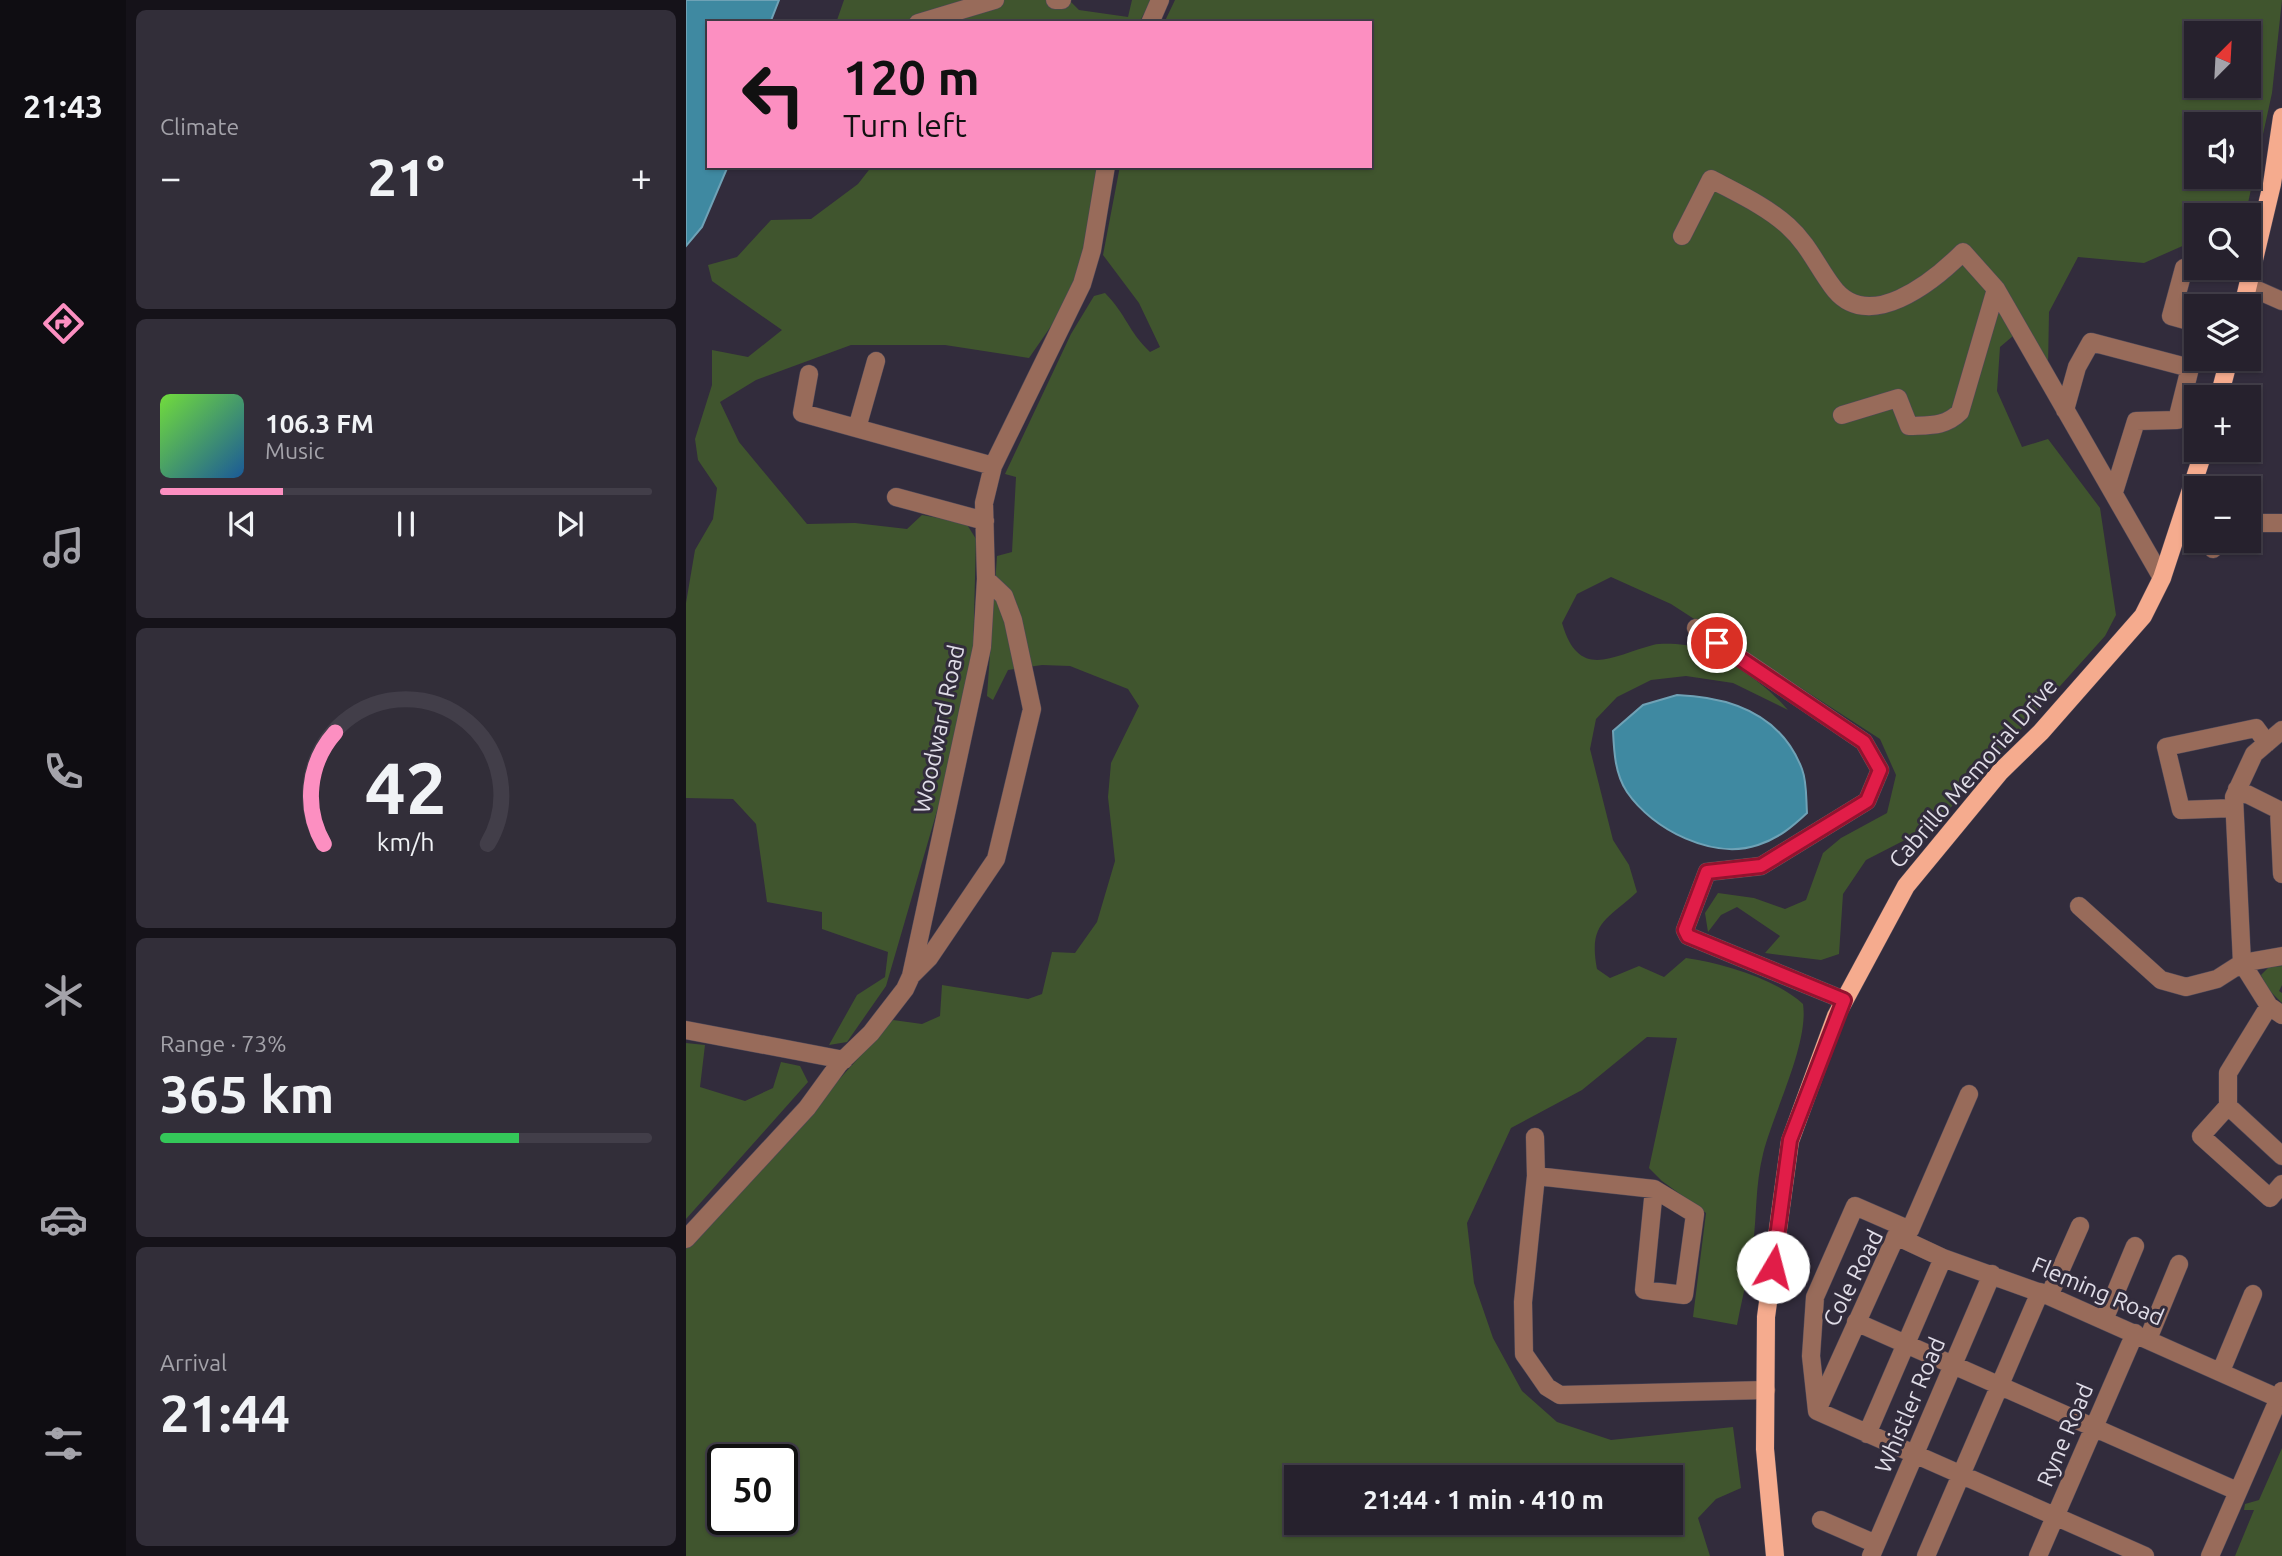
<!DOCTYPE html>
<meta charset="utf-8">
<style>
:root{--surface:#26212d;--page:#322e39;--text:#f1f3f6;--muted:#a4a3aa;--line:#423e49;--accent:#fc8fc1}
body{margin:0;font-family:Ubuntu,sans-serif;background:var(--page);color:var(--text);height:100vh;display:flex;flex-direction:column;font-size:26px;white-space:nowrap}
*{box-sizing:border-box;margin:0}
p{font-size:23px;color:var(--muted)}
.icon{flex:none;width:38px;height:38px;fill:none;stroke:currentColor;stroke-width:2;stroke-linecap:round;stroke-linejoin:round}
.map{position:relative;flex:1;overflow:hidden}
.panel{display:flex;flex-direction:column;gap:10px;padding:10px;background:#151219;width:560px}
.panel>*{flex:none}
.hud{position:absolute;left:21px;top:21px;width:665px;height:147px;border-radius:0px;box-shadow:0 2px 5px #0004,0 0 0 2px var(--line);background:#fc8fc1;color:#111;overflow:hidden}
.needle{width:46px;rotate:24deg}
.buttons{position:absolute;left:1498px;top:21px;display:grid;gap:14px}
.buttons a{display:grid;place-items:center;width:77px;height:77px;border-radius:0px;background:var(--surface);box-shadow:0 2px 5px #0004,0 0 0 2px var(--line);font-size:35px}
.speed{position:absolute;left:21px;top:1444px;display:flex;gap:14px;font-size:35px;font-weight:700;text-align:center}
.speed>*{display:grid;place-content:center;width:91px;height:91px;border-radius:50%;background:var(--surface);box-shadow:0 2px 5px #0004,0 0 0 2px var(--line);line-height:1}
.speed .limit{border:4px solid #111;border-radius:10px;background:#fff;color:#111}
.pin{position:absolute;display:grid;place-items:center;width:60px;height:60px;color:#fff;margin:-30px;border:4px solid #fff;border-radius:50%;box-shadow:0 2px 7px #0007}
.me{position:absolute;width:77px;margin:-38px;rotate:8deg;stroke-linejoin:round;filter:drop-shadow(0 0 5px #0008)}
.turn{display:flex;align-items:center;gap:24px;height:147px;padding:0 21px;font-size:32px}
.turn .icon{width:91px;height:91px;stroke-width:2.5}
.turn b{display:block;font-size:49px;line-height:60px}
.big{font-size:52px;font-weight:700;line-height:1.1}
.panel .tile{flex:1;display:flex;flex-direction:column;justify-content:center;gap:10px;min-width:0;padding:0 24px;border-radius:10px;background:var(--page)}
.panel .dial{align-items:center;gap:0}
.dial svg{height:182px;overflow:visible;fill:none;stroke:var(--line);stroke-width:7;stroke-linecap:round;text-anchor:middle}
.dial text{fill:var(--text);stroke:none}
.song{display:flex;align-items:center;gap:21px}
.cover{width:84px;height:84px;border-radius:10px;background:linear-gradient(135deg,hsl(100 70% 55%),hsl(210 70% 35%))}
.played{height:7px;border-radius:4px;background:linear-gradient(90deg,var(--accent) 25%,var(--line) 25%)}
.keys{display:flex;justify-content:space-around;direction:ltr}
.heat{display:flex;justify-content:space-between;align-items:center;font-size:38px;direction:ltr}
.charge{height:10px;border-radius:5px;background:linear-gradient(90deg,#34c759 73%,var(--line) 0)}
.trip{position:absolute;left:598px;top:1465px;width:399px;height:70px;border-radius:0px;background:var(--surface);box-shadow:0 2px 5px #0004,0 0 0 2px var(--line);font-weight:700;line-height:70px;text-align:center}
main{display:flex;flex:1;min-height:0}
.menu{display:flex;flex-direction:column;width:126px;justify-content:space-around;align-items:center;background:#0f0d12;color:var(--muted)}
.menu .icon{width:49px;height:49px}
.menu .selected{color:var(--accent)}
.menu b{font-size:32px;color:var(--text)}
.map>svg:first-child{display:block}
.green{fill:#40552e;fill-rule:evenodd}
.water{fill:#3f89a1;stroke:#6fa2b6;stroke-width:2}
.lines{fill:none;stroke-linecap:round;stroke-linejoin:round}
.minor-casing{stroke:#4e4858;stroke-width:19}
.major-casing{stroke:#4e4858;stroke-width:19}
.minor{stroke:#986b5a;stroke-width:18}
.major{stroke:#f5ab8e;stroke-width:18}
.route-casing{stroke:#92132f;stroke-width:18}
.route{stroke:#e11d48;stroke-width:12}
.labels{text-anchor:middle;stroke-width:6;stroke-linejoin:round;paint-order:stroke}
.street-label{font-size:23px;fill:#e0dde8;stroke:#322c3c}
</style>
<main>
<nav class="menu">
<b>21:43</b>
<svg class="icon selected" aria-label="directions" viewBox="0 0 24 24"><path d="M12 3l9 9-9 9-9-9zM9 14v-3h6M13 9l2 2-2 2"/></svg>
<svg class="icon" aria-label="music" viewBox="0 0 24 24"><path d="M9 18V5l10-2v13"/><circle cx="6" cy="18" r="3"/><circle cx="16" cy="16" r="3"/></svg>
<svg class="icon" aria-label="phone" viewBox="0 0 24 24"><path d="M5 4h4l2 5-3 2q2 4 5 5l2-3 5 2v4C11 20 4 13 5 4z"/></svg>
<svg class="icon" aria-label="climate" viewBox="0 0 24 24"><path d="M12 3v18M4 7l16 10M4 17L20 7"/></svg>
<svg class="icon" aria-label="car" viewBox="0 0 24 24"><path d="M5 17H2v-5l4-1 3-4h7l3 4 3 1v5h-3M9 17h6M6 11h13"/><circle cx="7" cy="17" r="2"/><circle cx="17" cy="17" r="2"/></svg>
<svg class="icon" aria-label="filters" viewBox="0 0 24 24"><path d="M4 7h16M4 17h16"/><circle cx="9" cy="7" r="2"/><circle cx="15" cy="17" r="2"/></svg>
</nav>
<section class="panel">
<div class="tile"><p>Climate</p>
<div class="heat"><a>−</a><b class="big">21°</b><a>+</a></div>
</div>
<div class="tile">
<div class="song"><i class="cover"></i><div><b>106.3 FM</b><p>Music</p></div></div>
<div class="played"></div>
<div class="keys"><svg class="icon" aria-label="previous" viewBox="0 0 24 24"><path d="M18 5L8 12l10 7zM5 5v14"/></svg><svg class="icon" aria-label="pause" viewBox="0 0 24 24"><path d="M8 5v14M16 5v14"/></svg><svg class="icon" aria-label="next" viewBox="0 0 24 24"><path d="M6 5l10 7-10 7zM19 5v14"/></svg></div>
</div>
<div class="tile dial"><svg viewBox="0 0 100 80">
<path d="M14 69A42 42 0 1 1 86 69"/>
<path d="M14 69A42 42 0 0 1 19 20" stroke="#fc8fc1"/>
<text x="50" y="56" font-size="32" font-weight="700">42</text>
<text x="50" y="72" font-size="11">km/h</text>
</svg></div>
<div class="tile"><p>Range · 73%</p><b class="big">365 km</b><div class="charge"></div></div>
<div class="tile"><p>Arrival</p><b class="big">21:44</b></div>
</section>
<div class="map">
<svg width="1596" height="1556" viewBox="0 0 1596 1556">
<rect width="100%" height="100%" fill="#322c3c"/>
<path class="green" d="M158,0H383L393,10L442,17L446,0H465L453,23H150Z
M489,0H1596L1586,93L1562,203L1545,215H1510V240L1458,263L1392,257L1363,312L1362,366L1340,325L1314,347L1311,391L1336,447L1362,439L1414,508L1430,615L1419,636L1250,824L1180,860L1157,894L1153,954L1135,960L1079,953L1094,936L1051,907L1035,915L1022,932L1019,913L1032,893L1068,898L1099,909L1120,900L1137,853L1155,838L1201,813L1210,775L1194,739L985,604L925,577L891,594L876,623C893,682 927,655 967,645C976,643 989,644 999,645C1033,649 1081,685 1102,710L1047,683L1000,676L965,680L931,697L910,719L904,749L927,840L943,865L951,892C921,920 902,922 911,969L924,978L953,966L978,977L1000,958C1036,963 1090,979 1117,1004C1123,1044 1087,1113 1077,1154C1069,1187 1071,1213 1067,1245C1063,1272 1056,1298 1051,1325L1007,1317L1020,1213L976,1181L963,1168L991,1038L961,1037L896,1090L825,1128L781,1223L788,1283L807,1338L836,1391L871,1422L925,1440L1047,1427L1055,1488L1030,1499L1012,1518L1024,1556H0V1248L207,1020L236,1024L254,1016L256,985L342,999L356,994L366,952L389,953L411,922L429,861L422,797L425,763L453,706L442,689L384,666L356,665L322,670L307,700L301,696L311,556L326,552L330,477L319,474L385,334L408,296L419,293C440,314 442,331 464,352L474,347L453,303L417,255L434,166H684V23H478ZM1510,33H1563V86H1510ZM1510,124H1563V177H1510ZM37,1460H96V1519H37ZM611,1477H985V1522H611Z
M186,166H414L394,266L372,316L343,358L259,345H165L70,380L34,402L53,442L121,524L169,523L221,529L236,515L280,523L290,539L287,656L267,756L200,986L161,1042L143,1045L171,995L199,977L202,952L136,929V912L81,902L70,824L47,799L0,798V603L9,550L27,519L31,488L12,460L9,439L26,385V350L62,357L96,330L26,281L22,265L51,257L85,220L125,219L172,184Z
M1596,966V985L1593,991L1596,993V1003L1582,989L1575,975L1583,967Z
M0,1043L19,1045L14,1087L59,1101L87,1088L95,1062L114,1066L122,1082L0,1219Z
M1596,1448V1556H1549L1568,1510H1558L1559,1504L1573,1500Z"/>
<path class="water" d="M0,0H93L84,23H23V166H42L16,227L0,246Z
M991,695C1045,697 1095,714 1116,769C1121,782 1120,799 1121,813C1106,827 1093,838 1072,845C1027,860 967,830 941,792C929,774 928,752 927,731L957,705Z"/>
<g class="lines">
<defs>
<path id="minor" d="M369,0H376
M232,23L309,0
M464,23L474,0
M996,236L1025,179C1051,193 1080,206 1102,226C1122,244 1131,266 1146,286C1181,336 1248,281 1277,252L1310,289L1476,578
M1498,268L1485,316L1510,323
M1562,286L1596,301
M123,374L116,413L307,466
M1379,410L1391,367L1405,342L1504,368L1491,420L1450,421L1428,492
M1156,415L1212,398L1223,426C1244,425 1259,427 1274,412L1310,289
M171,428L190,361
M210,497L299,521
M1563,523H1596
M1527,549L1534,541
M1010,628L1178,742L1194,770L1181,801L1075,866L1021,872L999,930L1002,936L1158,1000
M1596,730L1568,754L1548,797L1556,963L1583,1006L1596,1015
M1551,789L1593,810L1596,874
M1548,808L1495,810L1480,747L1570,728L1581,743
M1393,906L1475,980L1500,987L1531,979L1556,963L1596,956
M225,976L243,958L310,859L346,709L327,620L318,596L300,579
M1583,1006L1542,1073V1106L1515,1136L1584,1198L1596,1184
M0,1030L158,1060
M1542,1106L1596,1156
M849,1137L850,1176L837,1302L838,1354L861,1387L874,1395L1080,1390
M850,1176L968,1189L1009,1214L998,1295L958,1290L968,1189
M1224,1230L1169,1206L1129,1297L1125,1356L1131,1411L1459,1556
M1210,1236L1257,1258L1363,1296L1592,1398
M0,1239L121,1108L153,1064L185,1033L219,989L225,976L296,647L300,579L298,503L307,466L396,284L406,250L420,166
M1363,1296L1394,1226
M1418,1320L1449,1246
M1170,1322L1551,1491
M1462,1339L1493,1264
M1535,1371L1567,1294
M1132,1408L1210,1236L1224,1230L1283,1094
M1181,1434L1257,1258
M1135,1520L1190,1544
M1185,1556L1306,1274
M1240,1556L1354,1292
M1352,1556L1449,1333
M1524,1556L1596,1391"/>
<path id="major" d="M1557,306L1586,184L1596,117
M1533,397L1543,359
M1089,1556L1079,1449L1080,1317L1104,1141L1150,1016L1220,886L1314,772L1355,732L1457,616L1476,578L1518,450"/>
</defs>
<use href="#minor" class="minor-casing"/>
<use href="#major" class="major-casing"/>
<use href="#minor" class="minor"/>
<use href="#major" class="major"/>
</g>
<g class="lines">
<defs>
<path id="route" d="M1031,643L1178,742L1194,770L1181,801L1075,866L1021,872L999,930L1002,936L1158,1000L1104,1140L1087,1267"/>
</defs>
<use href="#route" class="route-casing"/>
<use href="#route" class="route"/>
</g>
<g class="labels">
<g class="street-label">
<text transform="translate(253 729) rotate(-78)" y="8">Woodward Road</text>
<text transform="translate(1287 773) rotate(-49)" y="8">Cabrillo Memorial Drive</text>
<text transform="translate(1167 1278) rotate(-63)" y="8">Cole Road</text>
<text transform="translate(1412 1291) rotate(23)" y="8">Fleming Road</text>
<text transform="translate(1224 1405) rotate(-67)" y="8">Whistler Road</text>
<text transform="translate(1379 1435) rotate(-67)" y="8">Ryne Road</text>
</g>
</g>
</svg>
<div class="buttons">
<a><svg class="needle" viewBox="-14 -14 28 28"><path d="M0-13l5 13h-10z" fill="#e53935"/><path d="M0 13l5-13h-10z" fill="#a4a3aa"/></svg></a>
<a><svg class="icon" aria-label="sound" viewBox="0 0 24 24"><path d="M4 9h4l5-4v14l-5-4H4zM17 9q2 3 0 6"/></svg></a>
<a><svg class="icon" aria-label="search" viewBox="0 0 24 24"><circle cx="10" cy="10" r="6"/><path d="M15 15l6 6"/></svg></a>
<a><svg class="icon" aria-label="layers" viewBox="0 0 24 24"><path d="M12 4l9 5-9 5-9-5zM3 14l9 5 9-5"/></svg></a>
<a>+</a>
<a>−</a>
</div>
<div class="speed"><div class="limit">50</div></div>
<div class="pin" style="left:1031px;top:643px;background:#d93025"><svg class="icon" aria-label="arrive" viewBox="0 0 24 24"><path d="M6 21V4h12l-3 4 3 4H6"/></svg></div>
<svg class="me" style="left:1087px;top:1267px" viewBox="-20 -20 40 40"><circle r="19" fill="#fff"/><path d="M0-13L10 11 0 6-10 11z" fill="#e11d48"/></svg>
<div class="trip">21:44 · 1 min · 410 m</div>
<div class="hud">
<div class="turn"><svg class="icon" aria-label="left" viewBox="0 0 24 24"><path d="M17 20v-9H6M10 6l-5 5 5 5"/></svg><div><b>120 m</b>Turn left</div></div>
</div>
</div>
</main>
